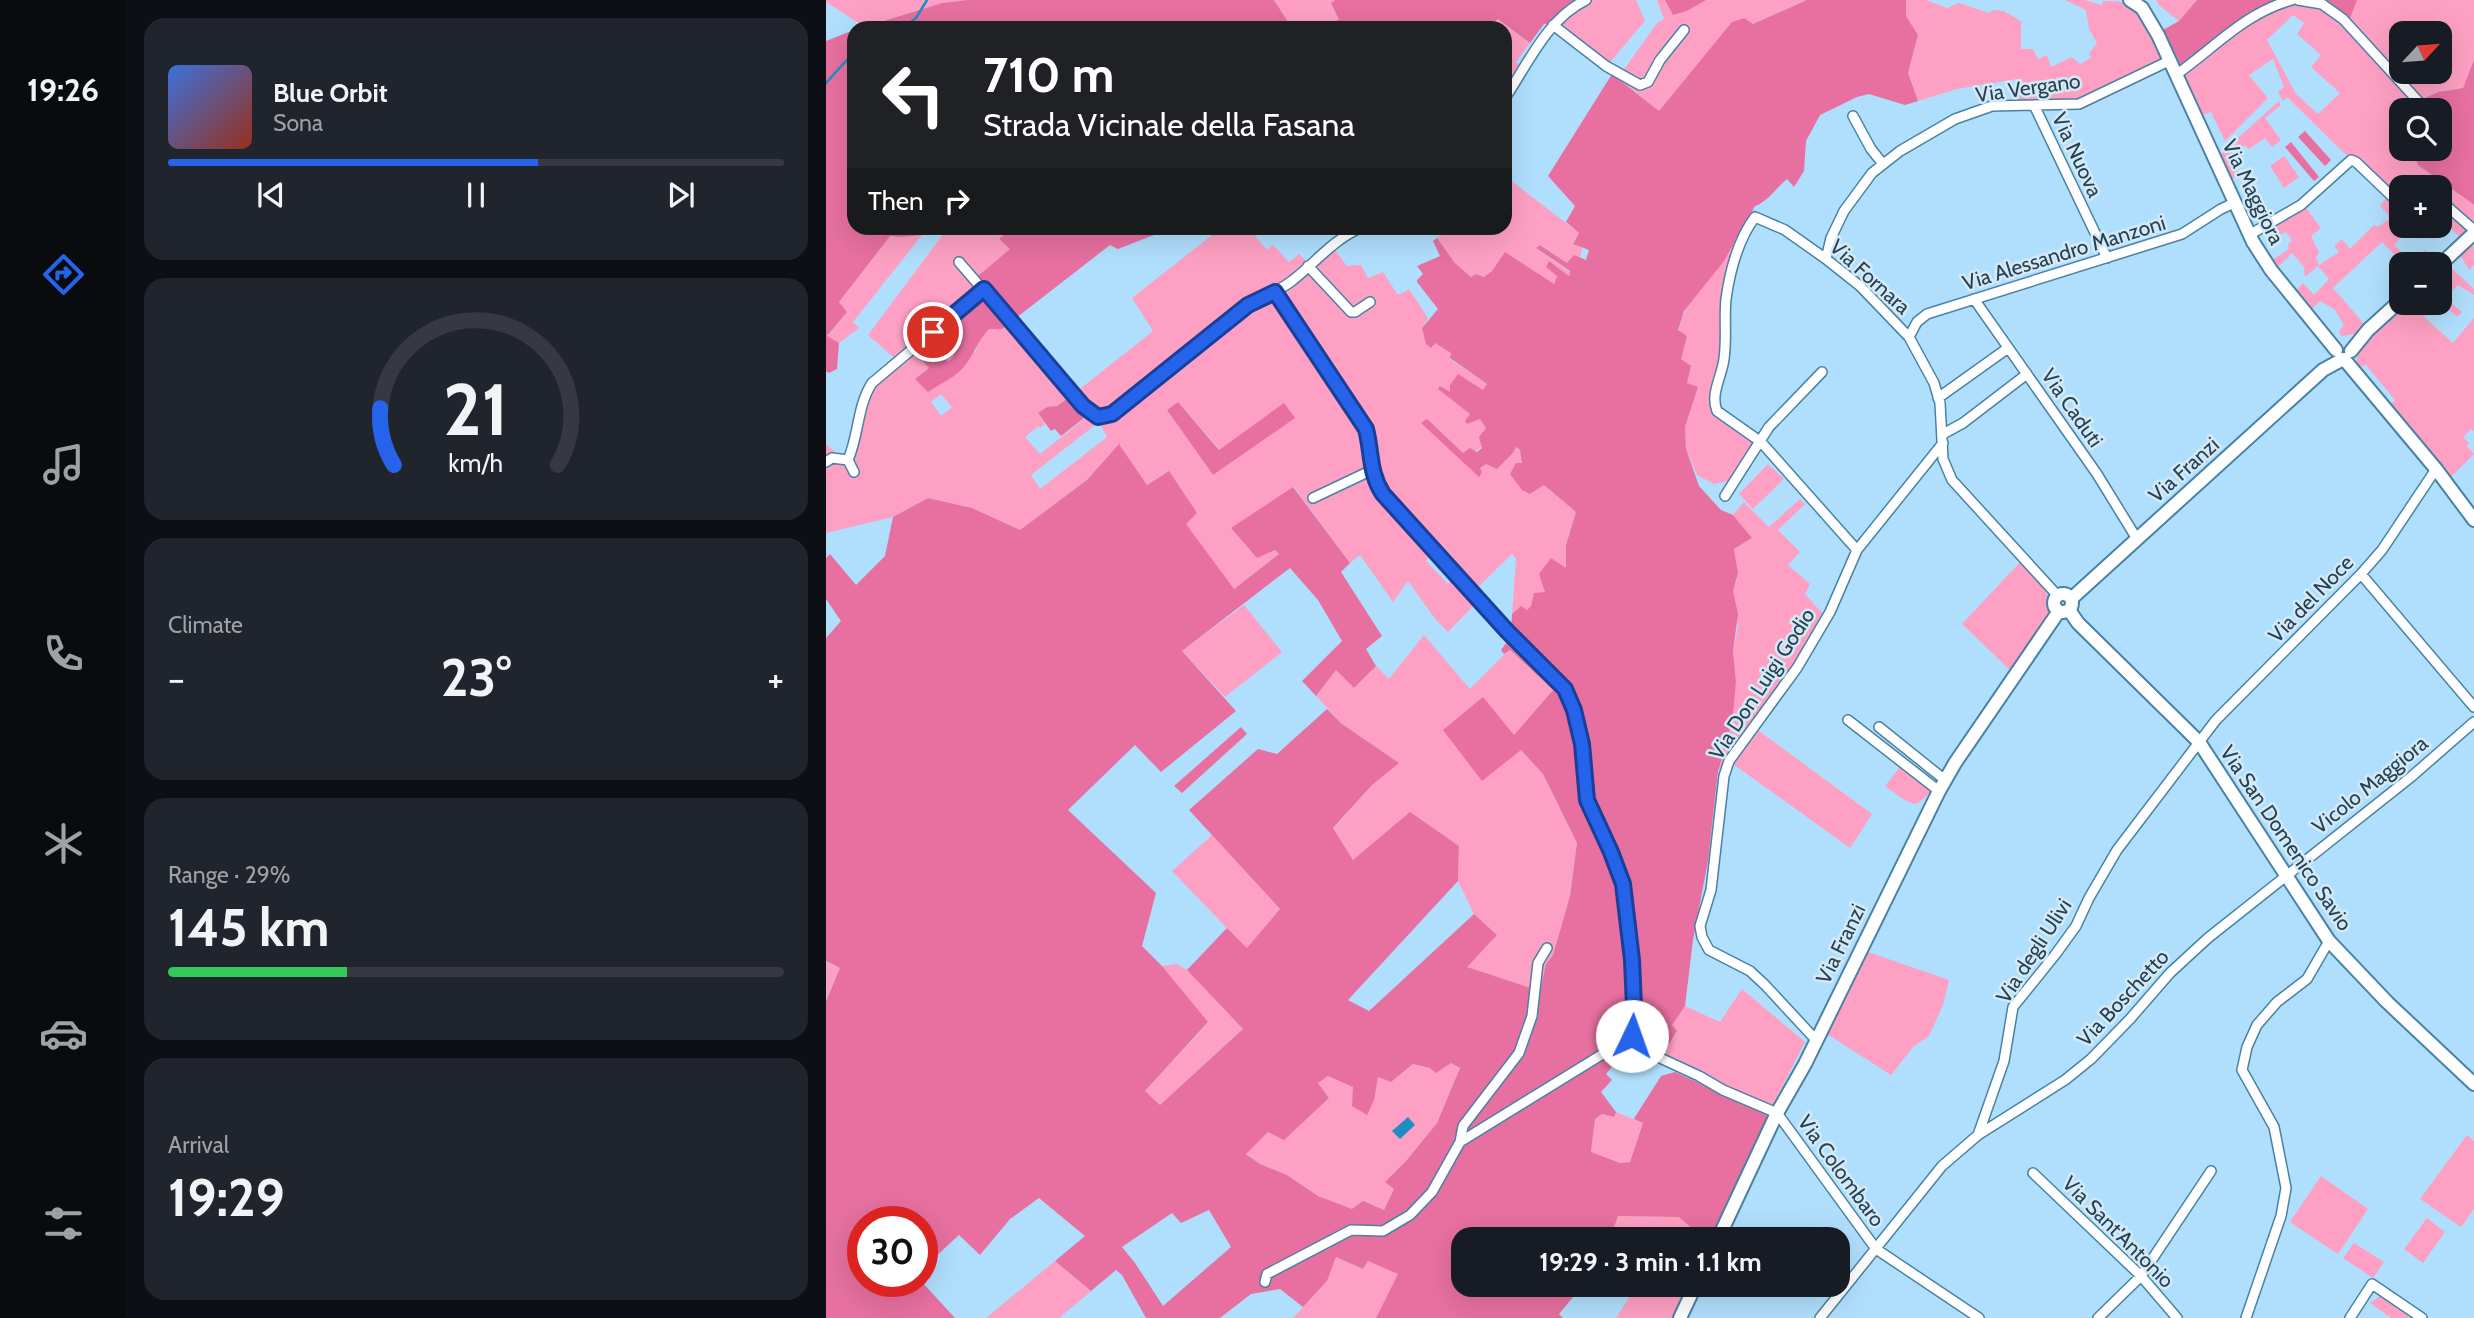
<!DOCTYPE html>
<meta charset="utf-8">
<style>
:root{--surface:#171b24;--page:#20242c;--text:#f1f3f6;--muted:#9ea1a6;--line:#363941;--accent:#2563eb}
body{margin:0;font-family:Cabin,sans-serif;background:var(--page);color:var(--text);height:100vh;display:flex;flex-direction:column;font-size:26px;white-space:nowrap}
*{box-sizing:border-box;margin:0}
p{font-size:23px;color:var(--muted)}
.icon{flex:none;width:38px;height:38px;fill:none;stroke:currentColor;stroke-width:2;stroke-linecap:round;stroke-linejoin:round}
.map{position:relative;flex:1;overflow:hidden}
.side{display:flex;flex-direction:column;gap:18px;padding:18px;background:#0d0f14;width:700px}
.side>*{flex:none}
.banner{position:absolute;left:21px;top:21px;width:665px;height:214px;border-radius:21px;box-shadow:0 7px 28px #0002;background:#202124;color:#fff;overflow:hidden}
.needle{width:46px;rotate:64deg}
.fabs{position:absolute;left:1563px;top:21px;display:grid;gap:14px}
.fabs a{display:grid;place-items:center;width:63px;height:63px;border-radius:14px;background:var(--surface);box-shadow:0 7px 28px #0002;font-size:35px}
.speed{position:absolute;left:21px;top:1206px;display:flex;gap:14px;font-size:35px;font-weight:700;text-align:center}
.speed>*{display:grid;place-content:center;width:91px;height:91px;border-radius:50%;background:var(--surface);box-shadow:0 7px 28px #0002;line-height:1}
.speed .limit{border:10px solid #d22;background:#fff;color:#111}
.pin{position:absolute;display:grid;place-items:center;width:60px;height:60px;color:#fff;margin:-30px;border:4px solid #fff;border-radius:50%;box-shadow:0 2px 7px #0007}
.me{position:absolute;width:77px;margin:-38px;rotate:3deg;stroke-linejoin:round;filter:drop-shadow(0 0 5px #0008)}
.turn{display:flex;align-items:center;gap:24px;height:147px;padding:0 21px;font-size:32px}
.turn .icon{width:91px;height:91px;stroke-width:2.5}
.turn b{display:block;font-size:49px;line-height:60px}
.then{display:flex;align-items:center;height:66px;padding:0 21px;background:#0003;gap:14px;font-size:26px}
.big{font-size:52px;font-weight:700;line-height:1.1}
.side .widget{flex:1;display:flex;flex-direction:column;justify-content:center;gap:10px;min-width:0;padding:0 24px;border-radius:21px;background:var(--page)}
.side .dial{align-items:center;gap:0}
.dial svg{height:182px;overflow:visible;fill:none;stroke:var(--line);stroke-width:7;stroke-linecap:round;text-anchor:middle}
.dial text{fill:var(--text);stroke:none}
.song{display:flex;align-items:center;gap:21px}
.cover{width:84px;height:84px;border-radius:10px;background:linear-gradient(135deg,hsl(220 70% 55%),hsl(10 70% 35%))}
.played{height:7px;border-radius:4px;background:linear-gradient(90deg,var(--accent) 60%,var(--line) 60%)}
.keys{display:flex;justify-content:space-around;direction:ltr}
.heat{display:flex;justify-content:space-between;align-items:center;font-size:38px;direction:ltr}
.charge{height:10px;border-radius:5px;background:linear-gradient(90deg,#34c759 29%,var(--line) 0)}
.trip{position:absolute;left:625px;top:1227px;width:399px;height:70px;border-radius:21px;background:var(--surface);box-shadow:0 7px 28px #0002;font-weight:700;line-height:70px;text-align:center}
main{display:flex;flex:1;min-height:0}
.tabs{display:flex;flex-direction:column;width:126px;justify-content:space-around;align-items:center;background:#090b0e;color:var(--muted)}
.tabs .icon{width:49px;height:49px}
.tabs .on{color:var(--accent)}
.tabs b{font-size:32px;color:var(--text)}
.map>svg:first-child{display:block}
.green{fill:#fea0c3;fill-rule:evenodd}
.forest{fill:#e770a0;fill-rule:evenodd}
.water{fill:#1d8ec4}
.lines{fill:none;stroke-linecap:round;stroke-linejoin:round}
.stream{stroke:#1d8ec4;stroke-width:2.5}
.minor-casing{stroke:#4982a4;stroke-width:12}
.tertiary-casing{stroke:#4982a4;stroke-width:16}
.secondary-casing{stroke:#4982a4;stroke-width:16}
.minor{stroke:#fff;stroke-width:9}
.tertiary{stroke:#fff;stroke-width:12}
.secondary{stroke:#fff;stroke-width:12}
.route-casing{stroke:#184099;stroke-width:18}
.route{stroke:#2563eb;stroke-width:12}
.labels{text-anchor:middle;stroke-width:5;stroke-linejoin:round;paint-order:stroke}
.street-label{font-size:21px;fill:#28404f;stroke:#d2e9f8}
</style>
<main>
<nav class="tabs">
<b>19:26</b>
<svg class="icon on" aria-label="directions" viewBox="0 0 24 24"><path d="M12 3l9 9-9 9-9-9zM9 14v-3h6M13 9l2 2-2 2"/></svg>
<svg class="icon" aria-label="music" viewBox="0 0 24 24"><path d="M9 18V5l10-2v13"/><circle cx="6" cy="18" r="3"/><circle cx="16" cy="16" r="3"/></svg>
<svg class="icon" aria-label="phone" viewBox="0 0 24 24"><path d="M5 4h4l2 5-3 2q2 4 5 5l2-3 5 2v4C11 20 4 13 5 4z"/></svg>
<svg class="icon" aria-label="climate" viewBox="0 0 24 24"><path d="M12 3v18M4 7l16 10M4 17L20 7"/></svg>
<svg class="icon" aria-label="car" viewBox="0 0 24 24"><path d="M5 17H2v-5l4-1 3-4h7l3 4 3 1v5h-3M9 17h6M6 11h13"/><circle cx="7" cy="17" r="2"/><circle cx="17" cy="17" r="2"/></svg>
<svg class="icon" aria-label="filters" viewBox="0 0 24 24"><path d="M4 7h16M4 17h16"/><circle cx="9" cy="7" r="2"/><circle cx="15" cy="17" r="2"/></svg>
</nav>
<section class="side">
<div class="widget">
<div class="song"><i class="cover"></i><div><b>Blue Orbit</b><p>Sona</p></div></div>
<div class="played"></div>
<div class="keys"><svg class="icon" aria-label="previous" viewBox="0 0 24 24"><path d="M18 5L8 12l10 7zM5 5v14"/></svg><svg class="icon" aria-label="pause" viewBox="0 0 24 24"><path d="M8 5v14M16 5v14"/></svg><svg class="icon" aria-label="next" viewBox="0 0 24 24"><path d="M6 5l10 7-10 7zM19 5v14"/></svg></div>
</div>
<div class="widget dial"><svg viewBox="0 0 100 80">
<path d="M14 69A42 42 0 1 1 86 69"/>
<path d="M14 69A42 42 0 0 1 8 44" stroke="#2563eb"/>
<text x="50" y="56" font-size="32" font-weight="700">21</text>
<text x="50" y="72" font-size="11">km/h</text>
</svg></div>
<div class="widget"><p>Climate</p>
<div class="heat"><a>−</a><b class="big">23°</b><a>+</a></div>
</div>
<div class="widget"><p>Range · 29%</p><b class="big">145 km</b><div class="charge"></div></div>
<div class="widget"><p>Arrival</p><b class="big">19:29</b></div>
</section>
<div class="map">
<svg width="1648" height="1318" viewBox="0 0 1648 1318">
<rect width="100%" height="100%" fill="#b0dffd"/>
<path class="green" d="M0,0H141L116,3L39,27L0,2Z
M448,0H509L505,4L513,20L466,28Z
M760,0H810L819,21L779,68L729,30L738,12Z
M831,0H839L847,15L861,11L880,0H981L927,24L906,23L833,111L792,78L831,23L838,19Z
M1080,0H1100L1121,8L1133,3L1163,13L1167,10L1178,11L1195,21V49H1207L1212,59L1221,55L1225,67L1246,57L1254,64L1265,58L1263,53L1271,43L1263,29L1260,10L1239,0H1259L1276,5L1277,1C1284,1 1293,1 1299,3C1322,14 1332,47 1342,68L1255,110H1194L1191,79L1131,89L1092,101L1082,73L1092,35L1080,16Z
M1330,0H1371L1353,21L1333,5Z
M1466,0L1496,4L1522,24L1531,0H1648V60L1637,88L1611,92L1592,101L1589,110H1575V149H1586L1592,165L1648,204V227L1635,238L1620,224L1617,226L1614,223V187H1575V219L1567,223L1571,231L1579,227L1580,232L1568,245L1587,263L1599,250L1608,257L1600,264H1577L1556,242L1507,288L1539,325L1529,334L1515,336L1513,331L1518,325L1509,310L1494,301L1485,310L1470,291L1477,283L1488,295L1503,279L1492,266L1479,277L1478,267L1466,253L1452,267L1446,260L1463,249L1462,245L1466,240L1460,232L1452,236L1448,231L1444,233L1440,228H1433L1431,225L1478,205L1495,228L1485,236L1493,252L1490,258L1493,265L1513,252L1508,246L1516,239L1524,249L1548,225L1552,227L1563,219L1561,213L1554,206L1562,196L1461,97L1457,101L1452,92L1458,87L1447,59L1423,75L1442,98L1399,141L1385,112L1376,115L1353,70L1410,27ZM1467,15L1478,23L1471,34L1495,55L1485,67L1514,93L1492,114L1470,94L1441,40ZM1575,33H1614V72H1575Z
M672,19L704,43L690,62L695,67L679,93V79L685,68L679,62V28H662Z
M1453,101L1455,105L1439,118L1455,140L1446,147L1439,138L1423,149L1419,145L1403,156L1414,174L1406,179L1393,155Z
M1458,156L1473,177L1458,188L1444,166Z
M679,176L753,233L747,243L756,248L754,259L741,263L715,245L711,249L744,272L742,276L723,261L731,276L728,284L666,271L658,277L650,274L645,277L629,263L611,238L626,228H679Z
M145,228H186L173,239L184,249L165,291L115,332L129,355L122,362L109,359L98,349L103,368L89,379L149,352L155,337L163,329H176L189,318L250,392L327,331L306,298L386,235L383,228H446L440,233L436,229L429,236L441,250L447,245L463,262L473,254L481,262L503,242L521,266L535,265L542,278L557,272L572,295L583,289L602,318L596,328L605,347L609,342L625,353L624,359L661,384L658,390L655,419L661,428C656,448 658,450 637,453L601,420L656,472L654,468L660,463L671,469L686,454L689,447L694,450L704,494L718,485L750,512L740,545V569L725,558L719,592L701,610L695,607L686,614L690,559L686,554L649,590L586,520L606,552L600,561L622,584L627,579L650,603L622,632L610,620L582,581L567,602L534,555L524,563L468,487L406,528L449,550L453,554L407,590L360,524L342,471L321,485L294,445L261,480L194,530L146,508L102,498L67,517L0,533V444L14,456L30,444L34,438L40,396L47,385L73,362L42,335L118,233L139,231ZM249,392L267,412L214,454L199,437L212,426L214,428L219,424L212,413L221,407L231,406ZM115,394L126,407L115,416L105,402ZM352,402L394,450L469,417L387,475L341,410ZM273,422L281,437L214,489L205,475Z
M64,235L75,237L96,235L27,322L33,328L13,343L1,337L21,312L13,302Z
M1645,244L1648,247V265L1643,270L1634,255Z
M907,245H910L894,372L884,403L887,411L930,442L906,480L888,484L871,475L860,449L859,427L872,387L861,383C856,367 850,346 853,329C857,300 892,271 907,245Z
M1622,265L1648,289V295L1632,285L1619,298L1636,312L1631,317L1614,301V274Z
M1580,303H1604L1608,306L1598,317L1627,343L1648,318V431L1645,429L1637,437L1643,443L1641,446L1648,454L1625,477L1565,404L1569,400L1540,365L1532,367C1524,341 1563,318 1580,303Z
M942,464L958,479L927,509L913,494Z
M974,499L979,504L952,530L974,552L962,565L984,584L979,594L998,615L967,668L892,771L902,739L910,682L907,651L912,626L907,591L912,573L908,549L926,538L907,515L918,502L943,527Z
M1196,560C1210,577 1228,592 1223,616L1185,671L1136,624Z
M418,605L456,652L399,697L356,651Z
M598,635L644,689L683,650L727,690L688,736L684,732L695,750L717,774L751,843L744,896L727,955L720,964L714,991L640,967L671,935L648,914L632,881L633,846L584,813L528,861L507,829L546,785L572,763L516,724L490,696L510,670L528,688L550,666L563,679Z
M933,731L1046,814L1024,848L907,764Z
M1074,767L1108,790L1092,803L1088,804L1077,799L1059,786Z
M386,835L454,909L421,949L346,871Z
M1042,952L1123,980L1117,1005L1103,1036L1088,1046L1065,1075L1001,1034Z
M0,962L14,968L0,1000Z
M351,964L361,970L417,1029L334,1105L319,1091L382,1023L336,966Z
M916,989L979,1042L944,1110L845,1064L839,1051L851,1032L845,1025L859,1006L894,1022Z
M625,1063L634,1068L611,1123L581,1161L560,1181L568,1189L558,1210H527L492,1196L461,1175L434,1164L420,1153L442,1132L503,1097L491,1083L502,1076L527,1087L547,1100L552,1077L565,1082L587,1064L604,1068Z
M790,1112L817,1123L804,1162L794,1163L765,1153L769,1119L776,1114L787,1117Z
M1641,1135L1648,1141V1209L1635,1227L1594,1199Z
M1495,1176L1542,1209L1512,1254L1464,1222Z
M792,1216L853,1217L878,1239H784Z
M1601,1218L1619,1232L1597,1263L1578,1249Z
M1528,1243L1558,1262L1547,1278L1517,1258Z
M510,1257L537,1269L542,1261L573,1273L550,1318H467L501,1281Z
M229,1261L265,1291L233,1318H160Z
M811,1285H866L851,1318H790Z
M1554,1296L1585,1318H1565L1544,1303Z"/>
<path class="forest" d="M141,0H448L466,28H35L116,3Z
M509,0H760L727,25L718,24L704,43L672,19L662,28H470L513,20L505,3Z
M839,0H880L861,11L847,15Z
M981,0H1080V16L1092,35L1082,73L1092,101L1079,105L1043,94L1031,97L994,115L980,141L978,171L968,187L961,179C951,187 941,203 929,206L898,261L858,311L852,330L861,336L855,359L865,366L861,383L872,387L859,427L860,449L873,486L895,510L907,515L926,538L908,549L912,573L907,591L912,614L907,651L910,682L907,713L902,739L892,771L882,861L867,940L859,1006L846,1025L851,1031L839,1051L813,1052L797,1044L792,1052L795,1056L780,1074L786,1080L775,1092L790,1112L788,1117L776,1114L769,1119L765,1152L794,1163L804,1162L817,1123L808,1119L809,1117L835,1076L849,1072L938,1113L945,1119L887,1239H878L853,1217L792,1216L784,1239H637V1284L757,1285L733,1314L737,1318H550L572,1274L542,1261L537,1269L510,1257L501,1281L477,1307L454,1289L425,1294L394,1318H320L296,1275L290,1270L265,1291L229,1261L259,1236L213,1198L184,1219L154,1255L133,1235L96,1269V1222H37V1281H95L129,1318H0V1001L14,968L0,961V638L15,621L0,599V558L4,554L30,585L59,556L67,517L102,498L146,508L194,530L261,480L293,444L321,485L343,471L371,513L360,524L408,589L453,554L449,550L431,558L405,528L467,487L524,563L515,572L556,636L540,649L550,666L528,688L510,670L490,696L476,681L516,641L492,600L464,568L356,651L410,711L335,772L309,745L242,810L330,893L316,946L336,966L382,1022L319,1091L334,1105L417,1029L361,970L401,928L421,948L454,909L363,810L432,749L451,754L501,709L516,724L573,763L546,785L507,828L527,860L584,812L633,846L632,881L522,1000L543,1011L648,914L671,935L641,967L714,991L720,964L727,955L744,896L751,843L717,774L695,750L656,781L617,730L657,697L688,735L727,690L684,650L678,654L675,650L680,643L677,639L685,631L686,614L695,606L701,610L705,606L708,593L719,592L713,574L725,558L740,568V545L750,512L718,485L704,494L696,490L684,474L690,463H696L694,450L690,447L686,454L671,469L660,464L654,468L656,472L653,477L595,423L601,419L637,453L644,448L651,452L656,448L653,437L660,428L654,419L641,424L639,421L644,414L612,389L614,386L624,392V385L632,374L657,390L661,384L624,358L625,353L609,343L605,348L600,344L596,328L612,309L591,282V280L597,274L591,266L614,256L607,241L611,238L629,263L645,277L650,274L658,277L666,271L679,252L728,284L731,276L720,267L723,261L743,276L744,271L710,248L714,245L741,263L748,255L760,260L763,250L747,244L753,233L740,222L749,206L722,176L786,74L833,111L906,22L918,18L927,24ZM625,1063L634,1068L611,1123L581,1160L559,1182L568,1189L558,1210L537,1201L526,1209L492,1196L461,1175L434,1164L420,1154L442,1132L458,1140L503,1098L492,1083L502,1076L527,1087L526,1106L541,1115L548,1100L552,1077L565,1082L587,1064L604,1068L610,1073ZM383,1210L405,1247L337,1306L309,1263L296,1247L346,1213L355,1223Z
M1371,0H1466L1448,5L1356,68L1337,30L1353,21Z
M1472,0H1531L1522,24L1496,4Z
M28,30V228H145L139,231L75,237L64,236L13,302L21,312L1,336L13,343L11,369L3,373L0,371V41Z
M1648,60V204H1647L1592,165L1586,149H1614V110H1589L1592,101L1612,92L1637,88Z
M1479,131L1505,160L1499,166L1472,137Z
M1465,142L1493,177L1488,181L1459,147Z
M186,228H336L333,233L292,249L284,245L176,329H163C151,341 147,358 135,370C126,379 112,385 102,392L89,379L103,368L92,355L97,349L108,358L115,354L122,362L128,356L115,332L165,291L152,276L184,249L173,239Z
M250,392L267,411L235,436L229,429L225,431L212,413L221,407L231,406Z
M352,402L393,450L458,403L469,418L387,475L341,410Z
M415,727L421,734L356,793L348,786Z"/>
<path class="water" d="M582,1117L589,1125L574,1139L566,1131Z"/>
<g class="lines">
<path class="stream" d="M77,28L90,18L101,0
M0,83L28,52"/>
<defs>
<path id="minor" d="M1472,0L1496,4L1517,19L1592,101
M727,25L780,66L814,85L822,82L834,60L858,30
M1351,74C1388,48 1420,12 1466,0
M679,98C702,64 721,19 760,0
M1208,105L1281,258
M1027,116L1045,149L1057,164
M1614,200L1648,230
M1423,235L1475,205L1525,160L1530,162L1575,205
M1000,259L1005,238L1018,211L1046,173L1074,151L1129,119L1166,106L1253,104L1345,60
M133,262L257,406L272,417L286,414C330,378 374,339 420,306C435,296 453,292 467,280C490,262 507,240 534,228
M482,266L525,312H529L544,302
M449,292L540,429C547,452 543,473 557,494L681,631L739,689L748,710L756,744L761,800L785,852L797,885L806,960L808,1006L806,1036
M1148,299L1271,474L1311,539
M1083,337L1091,322L1101,314L1356,234L1395,209L1408,203
M1112,398L1182,348
M1117,434L1137,423L1201,374
M0,462L6,458L22,460
M28,472L22,460C33,435 31,406 46,383L158,289
M899,496L943,427L996,372
M487,498L546,470
M1031,550L935,442L891,411C884,394 896,376 898,359C901,339 898,317 900,299C904,270 912,240 929,217L959,230L1000,259L1034,286L1083,337L1108,383L1114,403L1117,459L1126,480L1232,596
M1535,574L1648,707
M1022,720L1113,791
M1053,727L1119,780
M806,1036L817,1050L873,1076L897,1090L951,1113L1050,1249L1153,1318
M990,1040L939,985L924,971L883,950L876,937L874,926L885,890L898,776L903,761L971,668L1004,612L1031,550L1117,443
M1152,1135L1239,1080L1265,1059L1304,1019L1344,973L1382,938L1585,777L1648,722
M634,1142L637,1126L693,1053L706,1016L712,963L721,948
M1207,1173L1315,1276L1351,1318
M439,1282L441,1274L525,1230L557,1231L584,1215L606,1192L634,1142L806,1036
M994,1318L1116,1166L1152,1135L1178,1061L1187,1007L1229,955L1250,926L1263,898L1291,850L1390,720L1535,574L1556,550L1610,469
M1272,1318L1315,1276L1385,1171
M1420,1318L1455,1216L1460,1188L1448,1127L1416,1070L1421,1047L1431,1025L1451,1002L1481,979L1503,941
M1524,1318L1546,1284L1596,1318"/>
<path id="tertiary" d="M1518,359L1610,469L1648,520
M1243,610L1252,623L1373,742L1503,941L1561,1002L1648,1084"/>
<path id="secondary" d="M1304,0L1316,8L1332,35L1427,242L1445,270L1510,350
M1614,265L1648,233
M1525,351L1542,330L1575,300
M1228 603a9 9 0 1 1 18 0a9 9 0 1 1-18 0Z
M1245,599L1497,370L1517,359
M892,1239L951,1113L979,1064L1113,791L1129,763L1233,611
M854,1318L870,1284"/>
</defs>
<use href="#minor" class="minor-casing"/>
<use href="#tertiary" class="tertiary-casing"/>
<use href="#secondary" class="secondary-casing"/>
<use href="#minor" class="minor"/>
<use href="#tertiary" class="tertiary"/>
<use href="#secondary" class="secondary"/>
</g>
<g class="lines">
<defs>
<path id="route" d="M107,332L158,289L257,406L272,417L286,414L422,305L449,292L540,429C546,452 543,473 557,494L681,631L739,689L748,710L756,744L761,800L785,852L797,884L806,960L808,1006L806,1036"/>
</defs>
<use href="#route" class="route-casing"/>
<use href="#route" class="route"/>
</g>
<g class="labels">
<g class="street-label">
<text transform="translate(1202 88) rotate(-8)" y="7">Via Vergano</text>
<text transform="translate(1251 155) rotate(65)" y="7">Via Nuova</text>
<text transform="translate(1427 192) rotate(64)" y="7">Via Maggiora</text>
<text transform="translate(1238 253) rotate(-17)" y="7">Via Alessandro Manzoni</text>
<text transform="translate(1044 277) rotate(42)" y="7">Via Fornara</text>
<text transform="translate(1246 408) rotate(55)" y="7">Via Caduti</text>
<text transform="translate(1358 470) rotate(-42)" y="7">Via Franzi</text>
<text transform="translate(1485 599) rotate(-46)" y="7">Via del Noce</text>
<text transform="translate(936 684) rotate(-57)" y="7">Via Don Luigi Godio</text>
<text transform="translate(1544 785) rotate(-39)" y="7">Vicolo Maggiora</text>
<text transform="translate(1460 838) rotate(56)" y="7">Via San Domenico Savio</text>
<text transform="translate(1015 944) rotate(-64)" y="7">Via Franzi</text>
<text transform="translate(1208 951) rotate(-57)" y="7">Via degli Ulivi</text>
<text transform="translate(1297 998) rotate(-47)" y="7">Via Boschetto</text>
<text transform="translate(1015 1171) rotate(54)" y="7">Via Colombaro</text>
<text transform="translate(1292 1232) rotate(45)" y="7">Via Sant'Antonio</text>
</g>
</g>
</svg>
<div class="fabs">
<a><svg class="needle" viewBox="-14 -14 28 28"><path d="M0-13l5 13h-10z" fill="#e53935"/><path d="M0 13l5-13h-10z" fill="#9ea1a6"/></svg></a>
<a><svg class="icon" aria-label="search" viewBox="0 0 24 24"><circle cx="10" cy="10" r="6"/><path d="M15 15l6 6"/></svg></a>
<a>+</a>
<a>−</a>
</div>
<div class="speed"><div class="limit">30</div></div>
<div class="pin" style="left:107px;top:332px;background:#d93025"><svg class="icon" aria-label="arrive" viewBox="0 0 24 24"><path d="M6 21V4h12l-3 4 3 4H6"/></svg></div>
<svg class="me" style="left:806px;top:1036px" viewBox="-20 -20 40 40"><circle r="19" fill="#fff"/><path d="M0-13L10 11 0 6-10 11z" fill="#2563eb"/></svg>
<div class="trip">19:29 · 3 min · 1.1 km</div>
<div class="banner">
<div class="turn"><svg class="icon" aria-label="left" viewBox="0 0 24 24"><path d="M17 20v-9H6M10 6l-5 5 5 5"/></svg><div><b>710 m</b>Strada Vicinale della Fasana</div></div>
<div class="then">Then<svg class="icon" aria-label="right" viewBox="0 0 24 24"><path d="M7 20v-9h11M14 6l5 5-5 5"/></svg></div>
</div>
</div>
</main>
